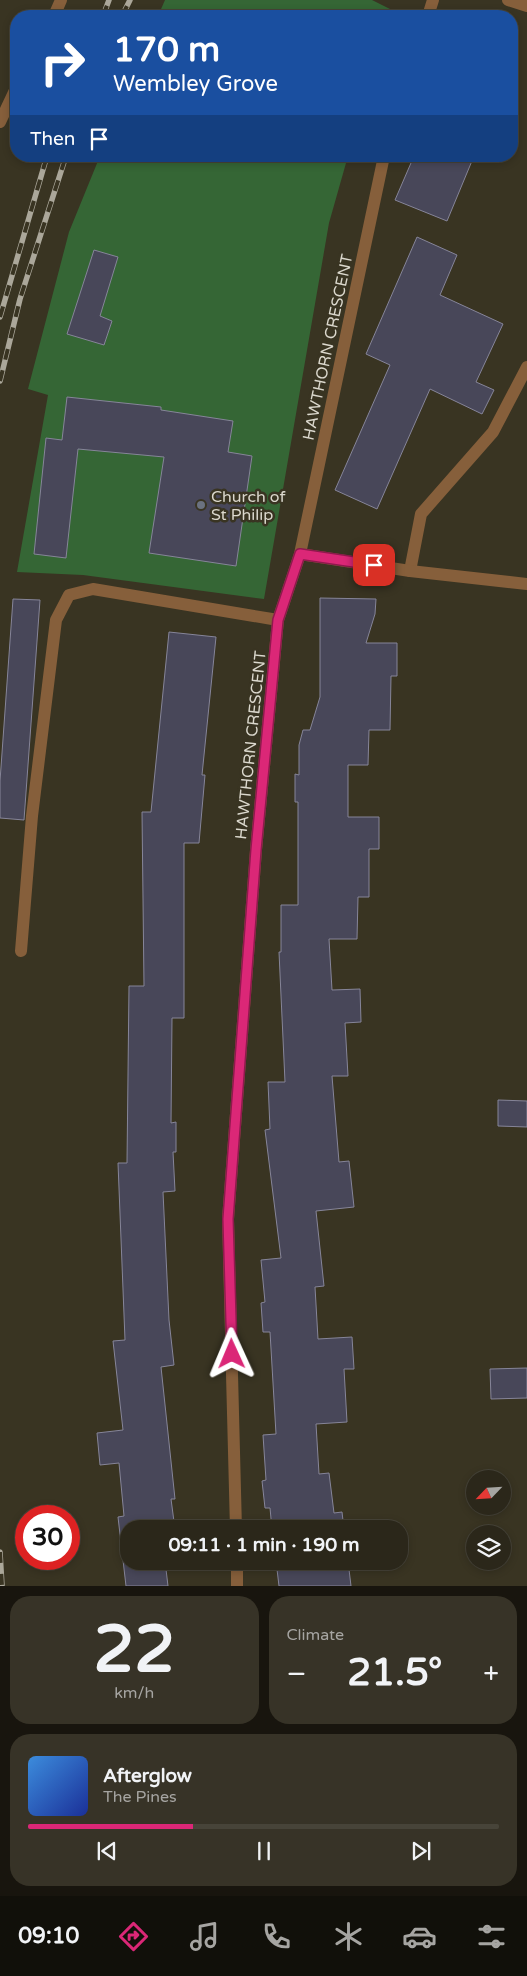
<!DOCTYPE html>
<meta charset="utf-8">
<style>
:root{--surface:#2b271a;--page:#373327;--text:#f1f3f6;--muted:#a6a5a2;--line:#474439;--accent:#db2777}
body{margin:0;font-family:"Varela Round",sans-serif;background:var(--page);color:var(--text);height:100vh;display:flex;flex-direction:column;font-size:19px;white-space:nowrap}
*{box-sizing:border-box;margin:0}
p{font-size:16px;color:var(--muted)}
.icon{flex:none;width:28px;height:28px;fill:none;stroke:currentColor;stroke-width:2;stroke-linecap:round;stroke-linejoin:round}
.map{position:relative;height:1586px;overflow:hidden}
.side{display:flex;flex-direction:column;gap:10px;padding:10px;background:#18150e;flex:1}
.side>*{flex:none}
.top-card{position:absolute;left:10px;top:10px;width:508px;height:152px;border-radius:20px;box-shadow:0 2px 8px #0003,0 0 0 1px var(--line);background:#1a4fa0;color:#fff;overflow:hidden}
.needle{width:32px;rotate:245deg}
.tools{position:absolute;left:466px;top:1470px;display:grid;gap:10px}
.tools a{display:grid;place-items:center;width:45px;height:45px;border-radius:50%;background:var(--surface);box-shadow:0 2px 8px #0003,0 0 0 1px var(--line);font-size:25px}
.speed{position:absolute;left:15px;top:1505px;display:flex;gap:10px;font-size:25px;font-weight:700;text-align:center}
.speed>*{display:grid;place-content:center;width:65px;height:65px;border-radius:50%;background:var(--surface);box-shadow:0 2px 8px #0003,0 0 0 1px var(--line);line-height:1}
.speed .limit{border:8px solid #d22;background:#fff;color:#111}
.pin{position:absolute;display:grid;place-items:center;width:42px;height:42px;color:#fff;margin:-21px;border-radius:10px;box-shadow:0 2px 8px #0006}
.me{position:absolute;width:55px;margin:-28px;rotate:359deg;stroke-linejoin:round;filter:drop-shadow(0 0 4px #0008)}
.turn{display:flex;align-items:center;gap:18px;height:105px;padding:0 20px;font-size:22px}
.turn .icon{width:65px;height:65px;stroke-width:2.5}
.turn b{display:block;font-size:35px;line-height:42px}
.then{display:flex;align-items:center;height:48px;padding:0 20px;background:#0003;gap:10px;font-size:19px}
.big{font-size:38px;font-weight:700;line-height:1.1}
.side .widget{flex:1;display:flex;flex-direction:column;justify-content:center;gap:8px;min-width:0;padding:0 18px;border-radius:20px;background:var(--page)}
.side .dial{align-items:center;gap:0}
.dial b{font-size:65px;line-height:1}
.song{display:flex;align-items:center;gap:15px}
.cover{width:60px;height:60px;border-radius:8px;background:linear-gradient(135deg,hsl(210 70% 55%),hsl(230 70% 35%))}
.played{height:5px;border-radius:2px;background:linear-gradient(90deg,var(--accent) 35%,var(--line) 35%)}
.keys{display:flex;justify-content:space-around;direction:ltr}
.heat{display:flex;justify-content:space-between;align-items:center;font-size:28px;direction:ltr}
.side .tiles{flex:1;display:grid;gap:10px;grid-template-columns:1fr 1fr}
.widget:last-child{grid-column:span 2}
.trip{position:absolute;left:120px;top:1520px;width:288px;height:50px;border-radius:20px;background:var(--surface);box-shadow:0 2px 8px #0003,0 0 0 1px var(--line);font-weight:700;line-height:50px;text-align:center}
.menu{display:flex;height:80px;justify-content:space-around;align-items:center;background:#11100a;color:var(--muted)}
.menu .icon{width:35px;height:35px}
.menu .active{color:var(--accent)}
.menu b{font-size:22px;color:var(--text)}
.map>svg:first-child{display:block}
.green{fill:#356635}
.building{fill:#484759;stroke:#868599}
.lines{fill:none;stroke-linecap:round;stroke-linejoin:round}
.service{stroke:#865f3b;stroke-width:12}
.minor{stroke:#865f3b;stroke-width:12}
.rail-casing{stroke:#aba79a;stroke-width:5.5}
.rail{stroke:#393422;stroke-width:4;stroke-dasharray:11;stroke-linecap:butt}
.route-casing{stroke:#8e194d;stroke-width:12}
.route{stroke:#db2777;stroke-width:9}
.worship-dot{fill:#6b7280;stroke:#393422;stroke-width:2}
.labels{text-anchor:middle;stroke-width:5;stroke-linejoin:round;paint-order:stroke}
.street-label{font-size:16px;fill:#dbd8cd;stroke:#393422}
.poi-label{font-size:16px;fill:#dbd8cd;stroke:#393422;text-anchor:start}
</style>
<div class="map">
<svg width="527" height="1586" viewBox="0 0 527 1586">
<rect width="100%" height="100%" fill="#393422"/>
<path class="green" d="M165,0H372L390,9L388,16H158Z
M100,156H348L329,223L264,599L83,575L17,572L48,395L28,389L69,232Z"/>
<path class="building" d="M414,156H474L447,221L395,200Z
M417,237L457,255L440,295L503,324L476,382L494,390L482,414L430,389L377,509L335,490L390,365L366,354Z
M94,250L118,257L100,316L112,321L104,345L67,334Z
M67,397L161,407V410L233,421L228,452L252,456L236,566L149,553L164,457L78,449L66,558L34,554L46,438L62,440Z
M320,598L376,599L375,614L366,643H397V676H391L390,730H369L368,765H348V817H379V849H369V897H358L357,939H329L332,990L360,989L361,1022L345,1023L348,1076H332L339,1162L349,1161L354,1207L316,1211L324,1286L315,1287L318,1339L352,1337L354,1369H344L347,1422L316,1424L319,1474L329,1473L334,1513L342,1512L344,1529H272L270,1508H265L262,1481L266,1480L263,1435L276,1434L270,1332H263L261,1303L265,1302L261,1260L281,1258L265,1130L270,1129L268,1082H285L279,952H281V905H298V802H295V774L299,775V745L303,730H310L320,697Z
M13,599L40,600L24,820L0,818V781Z
M169,632L216,637L202,775H205L199,843H184V1018H172L171,1123L176,1122V1152H173L175,1191L163,1192L169,1320L174,1365L161,1367L175,1499H171L175,1529H129V1561H165L168,1586H126L118,1517L124,1516L119,1463L100,1465L97,1433L123,1430L113,1341L125,1340L118,1163H127L129,986H144L142,812H151Z
M498,1100L527,1101V1127L498,1126Z
M527,1368V1398L491,1399L490,1369Z
M276,1561H348L351,1586H279Z"/>
<g class="lines">
<path class="service" d="M508,0L527,6
M54,16L61,0
M0,122L16,88
M410,571L421,514L493,432L527,367
M21,951L32,816L56,620L69,595L93,589L278,620"/>
<path class="minor" d="M428,16L433,0
M300,554L410,571L527,584
M236,1529L228,1219L256,850L278,620L300,554L384,156
M237,1561V1586"/>
<defs>
<path id="rail" d="M103,16L109,0
M122,16L130,0
M0,317L47,156
M0,381L20,299L66,156
M0,1552L2,1586"/>
</defs>
<use href="#rail" class="rail-casing"/>
<use href="#rail" class="rail"/>
</g>
<g class="lines">
<defs>
<path id="route" d="M232,1354L228,1219L256,850L278,620L300,554L374,565"/>
</defs>
<use href="#route" class="route-casing"/>
<use href="#route" class="route"/>
</g>
<circle class="worship-dot" cx="201" cy="505" r="5"/>
<g class="labels">
<g class="street-label">
<text transform="translate(327 347) rotate(-78)" y="6">HAWTHORN CRESCENT</text>
<text transform="translate(250 745) rotate(-84)" y="6">HAWTHORN CRESCENT</text>
</g>
<g class="poi-label">
<text x="211" y="502">Church of<tspan x="211" dy="18">St Philip</tspan></text>
</g>
</g>
</svg>
<div class="tools">
<a><svg class="needle" viewBox="-14 -14 28 28"><path d="M0-13l5 13h-10z" fill="#e53935"/><path d="M0 13l5-13h-10z" fill="#a6a5a2"/></svg></a>
<a><svg class="icon" aria-label="layers" viewBox="0 0 24 24"><path d="M12 4l9 5-9 5-9-5zM3 14l9 5 9-5"/></svg></a>
</div>
<div class="speed"><div class="limit">30</div></div>
<div class="pin" style="left:374px;top:565px;background:#d93025"><svg class="icon" aria-label="arrive" viewBox="0 0 24 24"><path d="M6 21V4h12l-3 4 3 4H6"/></svg></div>
<svg class="me" style="left:232px;top:1354px" viewBox="-20 -20 40 40"><path d="M0-17L14 15 0 8-14 15z" fill="#db2777" stroke="#fff" stroke-width="4"/></svg>
<div class="trip">09:11 · 1 min · 190 m</div>
<div class="top-card">
<div class="turn"><svg class="icon" aria-label="right" viewBox="0 0 24 24"><path d="M7 20v-9h11M14 6l5 5-5 5"/></svg><div><b>170 m</b>Wembley Grove</div></div>
<div class="then">Then<svg class="icon" aria-label="arrive" viewBox="0 0 24 24"><path d="M6 21V4h12l-3 4 3 4H6"/></svg></div>
</div>
</div>
<section class="side">
<div class="tiles">
<div class="widget dial"><b>22</b><p>km/h</p></div>
<div class="widget"><p>Climate</p>
<div class="heat"><a>−</a><b class="big">21.5°</b><a>+</a></div>
</div>
<div class="widget">
<div class="song"><i class="cover"></i><div><b>Afterglow</b><p>The Pines</p></div></div>
<div class="played"></div>
<div class="keys"><svg class="icon" aria-label="previous" viewBox="0 0 24 24"><path d="M18 5L8 12l10 7zM5 5v14"/></svg><svg class="icon" aria-label="pause" viewBox="0 0 24 24"><path d="M8 5v14M16 5v14"/></svg><svg class="icon" aria-label="next" viewBox="0 0 24 24"><path d="M6 5l10 7-10 7zM19 5v14"/></svg></div>
</div>
</div>
</section>
<nav class="menu">
<b>09:10</b>
<svg class="icon active" aria-label="directions" viewBox="0 0 24 24"><path d="M12 3l9 9-9 9-9-9zM9 14v-3h6M13 9l2 2-2 2"/></svg>
<svg class="icon" aria-label="music" viewBox="0 0 24 24"><path d="M9 18V5l10-2v13"/><circle cx="6" cy="18" r="3"/><circle cx="16" cy="16" r="3"/></svg>
<svg class="icon" aria-label="phone" viewBox="0 0 24 24"><path d="M5 4h4l2 5-3 2q2 4 5 5l2-3 5 2v4C11 20 4 13 5 4z"/></svg>
<svg class="icon" aria-label="climate" viewBox="0 0 24 24"><path d="M12 3v18M4 7l16 10M4 17L20 7"/></svg>
<svg class="icon" aria-label="car" viewBox="0 0 24 24"><path d="M5 17H2v-5l4-1 3-4h7l3 4 3 1v5h-3M9 17h6M6 11h13"/><circle cx="7" cy="17" r="2"/><circle cx="17" cy="17" r="2"/></svg>
<svg class="icon" aria-label="filters" viewBox="0 0 24 24"><path d="M4 7h16M4 17h16"/><circle cx="9" cy="7" r="2"/><circle cx="15" cy="17" r="2"/></svg>
</nav>
